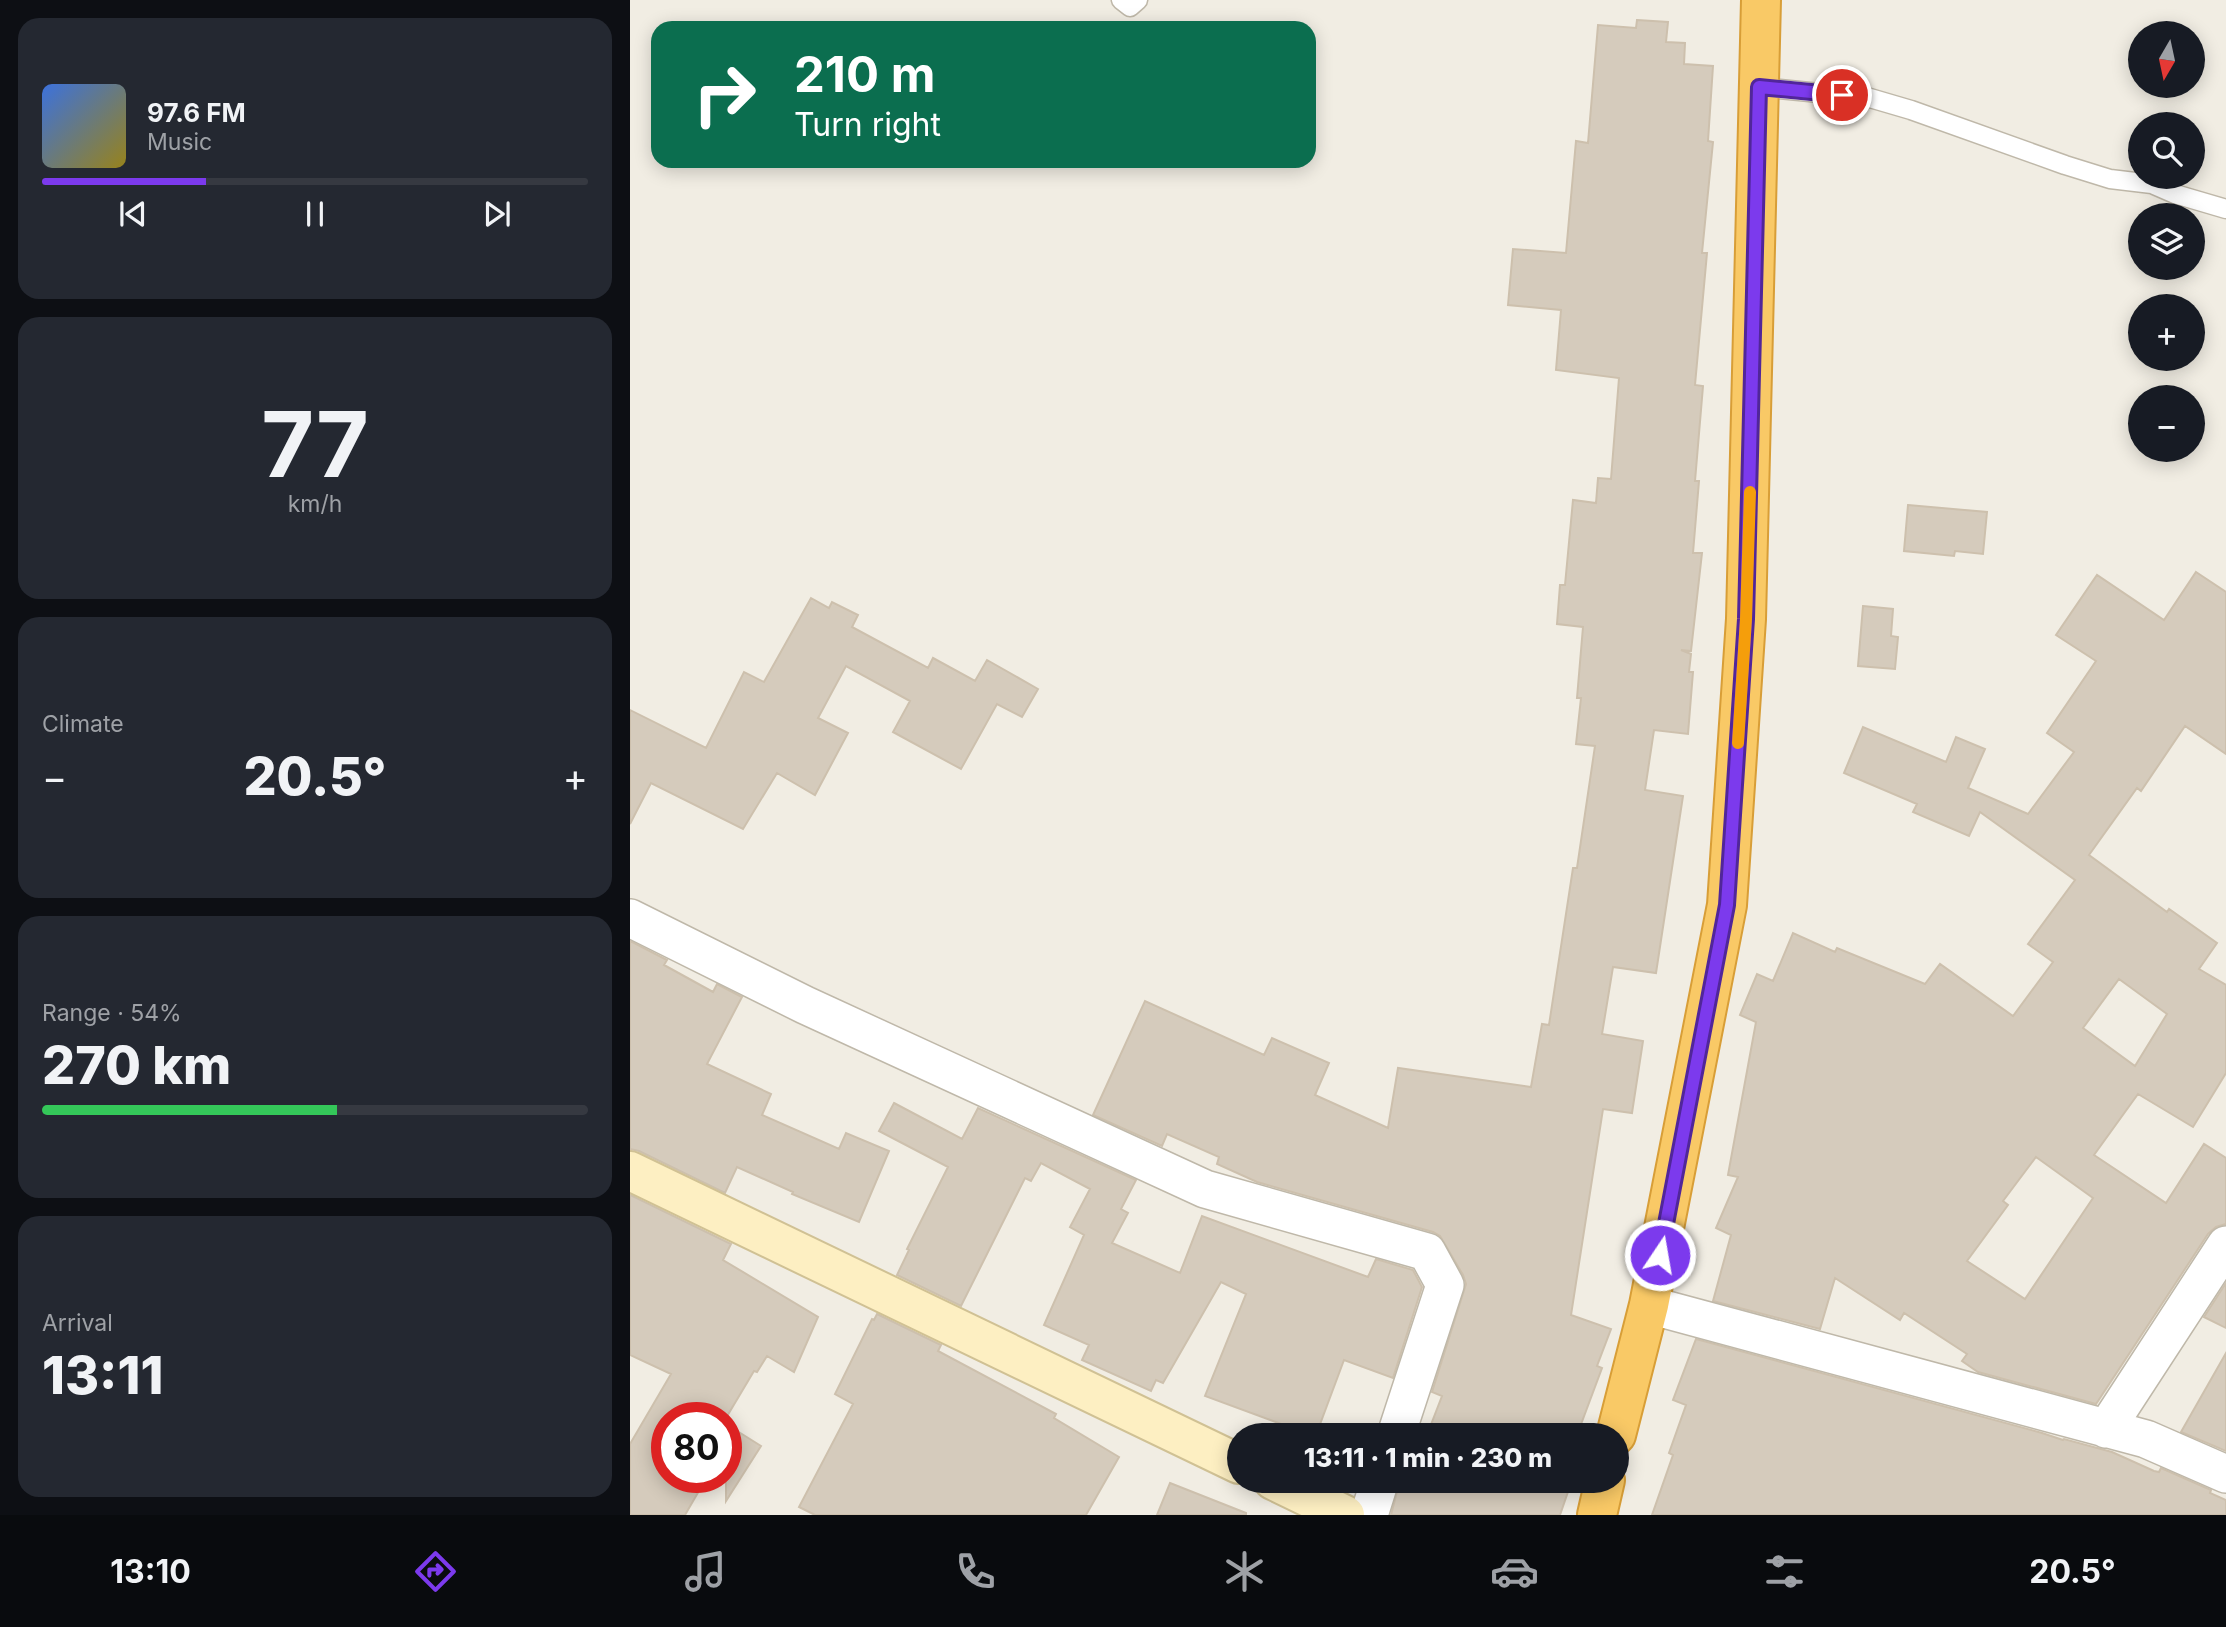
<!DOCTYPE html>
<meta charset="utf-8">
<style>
:root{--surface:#171b24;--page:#242831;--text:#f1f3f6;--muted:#9ea1a6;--line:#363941;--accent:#7c3aed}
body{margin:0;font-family:Inter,sans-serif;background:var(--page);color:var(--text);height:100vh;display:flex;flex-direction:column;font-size:26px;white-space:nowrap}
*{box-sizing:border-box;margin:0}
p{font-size:23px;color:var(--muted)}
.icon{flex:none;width:38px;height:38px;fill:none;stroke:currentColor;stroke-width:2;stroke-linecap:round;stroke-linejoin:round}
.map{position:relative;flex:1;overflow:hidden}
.sheet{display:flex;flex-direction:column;gap:18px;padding:18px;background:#0d0f14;width:630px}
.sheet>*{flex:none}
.top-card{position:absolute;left:21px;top:21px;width:665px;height:147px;border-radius:21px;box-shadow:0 4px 18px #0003;background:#0b6e4f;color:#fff;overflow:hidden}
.needle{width:46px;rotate:189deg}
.fabs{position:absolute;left:1498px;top:21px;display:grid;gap:14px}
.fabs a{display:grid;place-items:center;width:77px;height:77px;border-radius:50%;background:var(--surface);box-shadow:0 4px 18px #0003;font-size:35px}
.speed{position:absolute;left:21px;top:1402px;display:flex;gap:14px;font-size:35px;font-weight:700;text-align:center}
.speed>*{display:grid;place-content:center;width:91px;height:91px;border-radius:50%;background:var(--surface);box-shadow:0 4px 18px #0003;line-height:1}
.speed .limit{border:10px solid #d22;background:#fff;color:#111}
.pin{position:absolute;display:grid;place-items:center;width:60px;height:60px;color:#fff;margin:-30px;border:4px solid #fff;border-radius:50%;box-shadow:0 2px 7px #0007}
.me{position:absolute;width:77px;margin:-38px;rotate:12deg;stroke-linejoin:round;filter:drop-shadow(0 0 5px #0008)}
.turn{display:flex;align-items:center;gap:24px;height:147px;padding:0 28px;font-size:32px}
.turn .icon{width:91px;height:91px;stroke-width:2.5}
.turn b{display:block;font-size:49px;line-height:60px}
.big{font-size:52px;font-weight:800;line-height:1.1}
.sheet .card{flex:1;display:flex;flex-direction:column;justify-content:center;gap:10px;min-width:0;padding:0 24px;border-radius:21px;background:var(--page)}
.sheet .dial{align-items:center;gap:0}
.dial b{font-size:91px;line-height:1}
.song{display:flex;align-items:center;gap:21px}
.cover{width:84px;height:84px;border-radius:10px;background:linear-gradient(135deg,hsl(220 70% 55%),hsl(50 70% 35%))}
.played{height:7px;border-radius:4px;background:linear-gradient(90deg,var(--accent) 30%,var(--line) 30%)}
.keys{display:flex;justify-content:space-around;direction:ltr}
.heat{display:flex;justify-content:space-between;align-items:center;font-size:38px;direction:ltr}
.charge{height:10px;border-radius:5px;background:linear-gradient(90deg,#34c759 54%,var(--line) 0)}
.trip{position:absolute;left:597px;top:1423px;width:402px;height:70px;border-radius:35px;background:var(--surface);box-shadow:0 4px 18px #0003;font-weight:800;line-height:70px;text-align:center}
.tabs{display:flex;height:112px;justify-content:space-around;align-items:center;background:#090b0e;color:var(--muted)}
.tabs .icon{width:49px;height:49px}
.tabs .selected{color:var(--accent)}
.tabs b{font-size:32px;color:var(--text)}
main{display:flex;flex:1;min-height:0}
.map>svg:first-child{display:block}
.building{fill:#d5cbbc;stroke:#cdc0ad;stroke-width:2;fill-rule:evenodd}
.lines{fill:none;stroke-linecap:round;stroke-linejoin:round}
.lane-casing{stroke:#bfb8a9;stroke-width:21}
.street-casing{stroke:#bfb8a9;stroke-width:40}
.secondary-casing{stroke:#d0c194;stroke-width:42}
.highway-casing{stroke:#d89e37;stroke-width:42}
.lane{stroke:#fff;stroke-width:18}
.street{stroke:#fff;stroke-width:37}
.secondary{stroke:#fdefc2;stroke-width:38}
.highway{stroke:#f9c966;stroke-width:38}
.route-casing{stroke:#51269a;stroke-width:18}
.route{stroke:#7c3aed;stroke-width:12}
.slow{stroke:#f59e0b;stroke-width:12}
</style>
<main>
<section class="sheet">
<div class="card">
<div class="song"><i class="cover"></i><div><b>97.6 FM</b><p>Music</p></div></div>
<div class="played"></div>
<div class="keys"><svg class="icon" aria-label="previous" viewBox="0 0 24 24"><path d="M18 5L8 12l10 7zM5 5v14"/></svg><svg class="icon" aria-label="pause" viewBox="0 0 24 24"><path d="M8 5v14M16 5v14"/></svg><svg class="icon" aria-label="next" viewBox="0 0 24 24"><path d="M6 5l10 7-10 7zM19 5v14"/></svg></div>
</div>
<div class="card dial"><b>77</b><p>km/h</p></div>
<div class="card"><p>Climate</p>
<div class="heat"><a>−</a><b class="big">20.5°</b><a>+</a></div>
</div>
<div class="card"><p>Range · 54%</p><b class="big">270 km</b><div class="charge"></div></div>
<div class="card"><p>Arrival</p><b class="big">13:11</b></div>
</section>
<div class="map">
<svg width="1596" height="1515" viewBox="0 0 1596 1515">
<rect width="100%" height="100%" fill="#f1ede3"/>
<path class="building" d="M1007,20L1038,22L1036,42L1055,43L1054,64L1083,66L1078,141L1083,142L1072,253H1077L1065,385L1073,386L1065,481H1069L1063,553H1072L1061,651L1051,650L1061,654L1059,672H1063L1058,734L1024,730L1015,790L1053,796L1026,973L983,967L972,1034L1013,1041L1002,1113L973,1109L941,1315L981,1329L967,1366L972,1368L947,1435H797L812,1396L802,1392L836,1284L833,1275L810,1236L803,1232L627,1182L587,1164L589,1157L537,1134L532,1146L463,1115L515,1001L634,1055L642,1038L699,1063L685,1095L758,1128L768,1068L901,1087L912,1024L919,1025L943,868H947L965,746L946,744L951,698H947L953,627L927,624L930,585H935L943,500L966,503L968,478L981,479L989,378L926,370L931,310L878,305L883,249L936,253L946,141L958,143L968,25L1006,28Z
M1278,505L1357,512L1353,554L1325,551L1324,556L1274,551Z
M1566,572L1596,592V754L1555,726L1511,791L1507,788L1459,855L1537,912L1539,909L1587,943L1569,969L1596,985V1073L1563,1127L1508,1094L1464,1155L1536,1203L1574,1144L1596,1158V1224L1586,1227L1578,1234L1466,1404L1348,1372L1332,1361L1337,1354L1274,1313L1270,1320L1205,1278L1190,1329L1083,1301L1101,1235L1086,1228L1108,1177L1098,1175L1126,1022L1110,1015L1127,974L1143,981L1163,933L1205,952L1207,948L1295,984L1310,964L1383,1016L1423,962L1398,944L1445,880L1350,812L1339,836L1283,812L1287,804L1214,773L1233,727L1316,762L1326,737L1355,749L1338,788L1398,814L1444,752L1417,733L1466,661L1426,635L1467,575L1534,620ZM1489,979L1537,1014L1505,1066L1453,1028ZM1406,1157L1463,1198L1395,1299L1337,1261L1378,1205L1373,1201Z
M181,598L199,608L202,602L228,615L222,627L298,668L303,658L345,681L357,660L408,689L392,717L367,704L331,769L263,732L280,701L216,666L188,718L218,733L185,795L147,773L113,829L21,783L0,824V710L76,748L114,672L134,682Z
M1233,606L1263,609L1261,636L1268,637L1265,669L1228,666Z
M0,941L37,960L34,965L83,992L87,984L112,997L77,1064L141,1094L132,1115L209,1149L216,1133L259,1151L229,1222L162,1194L163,1192L107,1167L95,1193L9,1151L0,1149Z
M264,1103L332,1139L348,1108L506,1180L491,1209L498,1213L482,1243L550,1273L572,1216L738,1277L746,1259L783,1270L792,1287L763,1378L714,1360L686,1435H681L575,1396L616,1294L591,1282L533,1383L526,1380L521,1391L452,1360L459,1345L414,1325L454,1235L440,1227L460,1189L411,1163L401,1181L395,1178L331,1306L267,1275L279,1250L277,1249L318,1167L249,1131Z
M0,1195L101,1244L93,1260L188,1317L164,1372L137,1356L127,1372L124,1371L96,1418H37V1477H77L55,1515H0V1444L41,1374L0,1355Z
M1596,1283V1328L1574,1317Z
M247,1314L311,1345L308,1351L426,1414L424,1418L489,1457L456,1515H185L169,1507L223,1404L205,1394L242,1319L244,1320Z
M1066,1339L1412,1433L1433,1440L1434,1439L1482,1452L1524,1471L1529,1472L1531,1468L1581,1490L1580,1493L1596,1500V1515H1022L1043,1455L1039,1453L1056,1405L1043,1400Z
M1596,1353V1451L1551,1432Z
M96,1424L131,1446L96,1501Z
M770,1480H934L941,1483L930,1515H761Z
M540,1483L616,1513V1515H527Z"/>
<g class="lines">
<defs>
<path id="lane" d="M491,0L500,7L508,0
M1129,87L1240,98L1281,110L1435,165L1480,179L1522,184L1545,194L1596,209"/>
<path id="street" d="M0,918L175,1005L575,1189L797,1252L815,1285L766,1435
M1019,1305L1516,1439L1596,1474
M1476,1429L1596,1245
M739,1515L750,1480"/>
<path id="secondary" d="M0,1171L609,1464
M643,1480L715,1515"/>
<path id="highway" d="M986,1435L1019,1305L1097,905L1116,619L1131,0
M967,1515L975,1480"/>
</defs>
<use href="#lane" class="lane-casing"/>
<use href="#street" class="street-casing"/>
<use href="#secondary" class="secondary-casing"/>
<use href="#highway" class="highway-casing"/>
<use href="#lane" class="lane"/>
<use href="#street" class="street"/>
<use href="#secondary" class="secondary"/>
<use href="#highway" class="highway"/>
</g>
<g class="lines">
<defs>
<path id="route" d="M1030,1255L1097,905L1116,619L1129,87L1212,95"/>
</defs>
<use href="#route" class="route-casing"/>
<use href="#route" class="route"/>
<path class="slow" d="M1108,743L1116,619L1120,492"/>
</g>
</svg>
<div class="fabs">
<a><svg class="needle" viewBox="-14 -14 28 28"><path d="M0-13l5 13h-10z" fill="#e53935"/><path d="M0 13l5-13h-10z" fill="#9ea1a6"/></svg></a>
<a><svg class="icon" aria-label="search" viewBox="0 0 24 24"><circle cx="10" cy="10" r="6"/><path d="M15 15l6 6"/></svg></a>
<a><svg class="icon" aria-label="layers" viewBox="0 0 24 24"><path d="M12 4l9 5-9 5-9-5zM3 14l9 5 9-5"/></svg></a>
<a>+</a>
<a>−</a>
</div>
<div class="speed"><div class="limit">80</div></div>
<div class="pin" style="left:1212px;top:95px;background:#d93025"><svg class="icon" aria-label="arrive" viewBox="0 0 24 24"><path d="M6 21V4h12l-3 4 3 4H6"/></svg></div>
<svg class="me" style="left:1030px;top:1255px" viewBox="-20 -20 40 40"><circle r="17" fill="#7c3aed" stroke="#fff" stroke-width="3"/><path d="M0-11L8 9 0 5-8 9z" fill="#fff"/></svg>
<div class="trip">13:11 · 1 min · 230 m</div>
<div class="top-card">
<div class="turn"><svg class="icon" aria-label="right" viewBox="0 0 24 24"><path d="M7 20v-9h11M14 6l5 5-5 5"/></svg><div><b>210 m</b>Turn right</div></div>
</div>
</div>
</main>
<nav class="tabs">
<b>13:10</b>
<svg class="icon selected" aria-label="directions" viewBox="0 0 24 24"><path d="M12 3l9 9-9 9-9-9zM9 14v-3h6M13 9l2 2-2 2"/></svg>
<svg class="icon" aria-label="music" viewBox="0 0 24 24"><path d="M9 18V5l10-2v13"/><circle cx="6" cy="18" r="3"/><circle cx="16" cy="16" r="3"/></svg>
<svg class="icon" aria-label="phone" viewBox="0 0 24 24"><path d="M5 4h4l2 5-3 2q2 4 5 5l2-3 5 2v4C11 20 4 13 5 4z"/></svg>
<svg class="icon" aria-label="climate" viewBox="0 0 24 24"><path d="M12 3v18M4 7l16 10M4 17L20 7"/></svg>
<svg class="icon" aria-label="car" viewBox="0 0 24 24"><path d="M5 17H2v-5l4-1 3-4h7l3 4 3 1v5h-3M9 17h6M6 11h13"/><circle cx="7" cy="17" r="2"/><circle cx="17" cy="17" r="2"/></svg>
<svg class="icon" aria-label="filters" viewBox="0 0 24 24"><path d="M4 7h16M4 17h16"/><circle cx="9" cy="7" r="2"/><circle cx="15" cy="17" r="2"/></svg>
<b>20.5°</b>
</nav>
